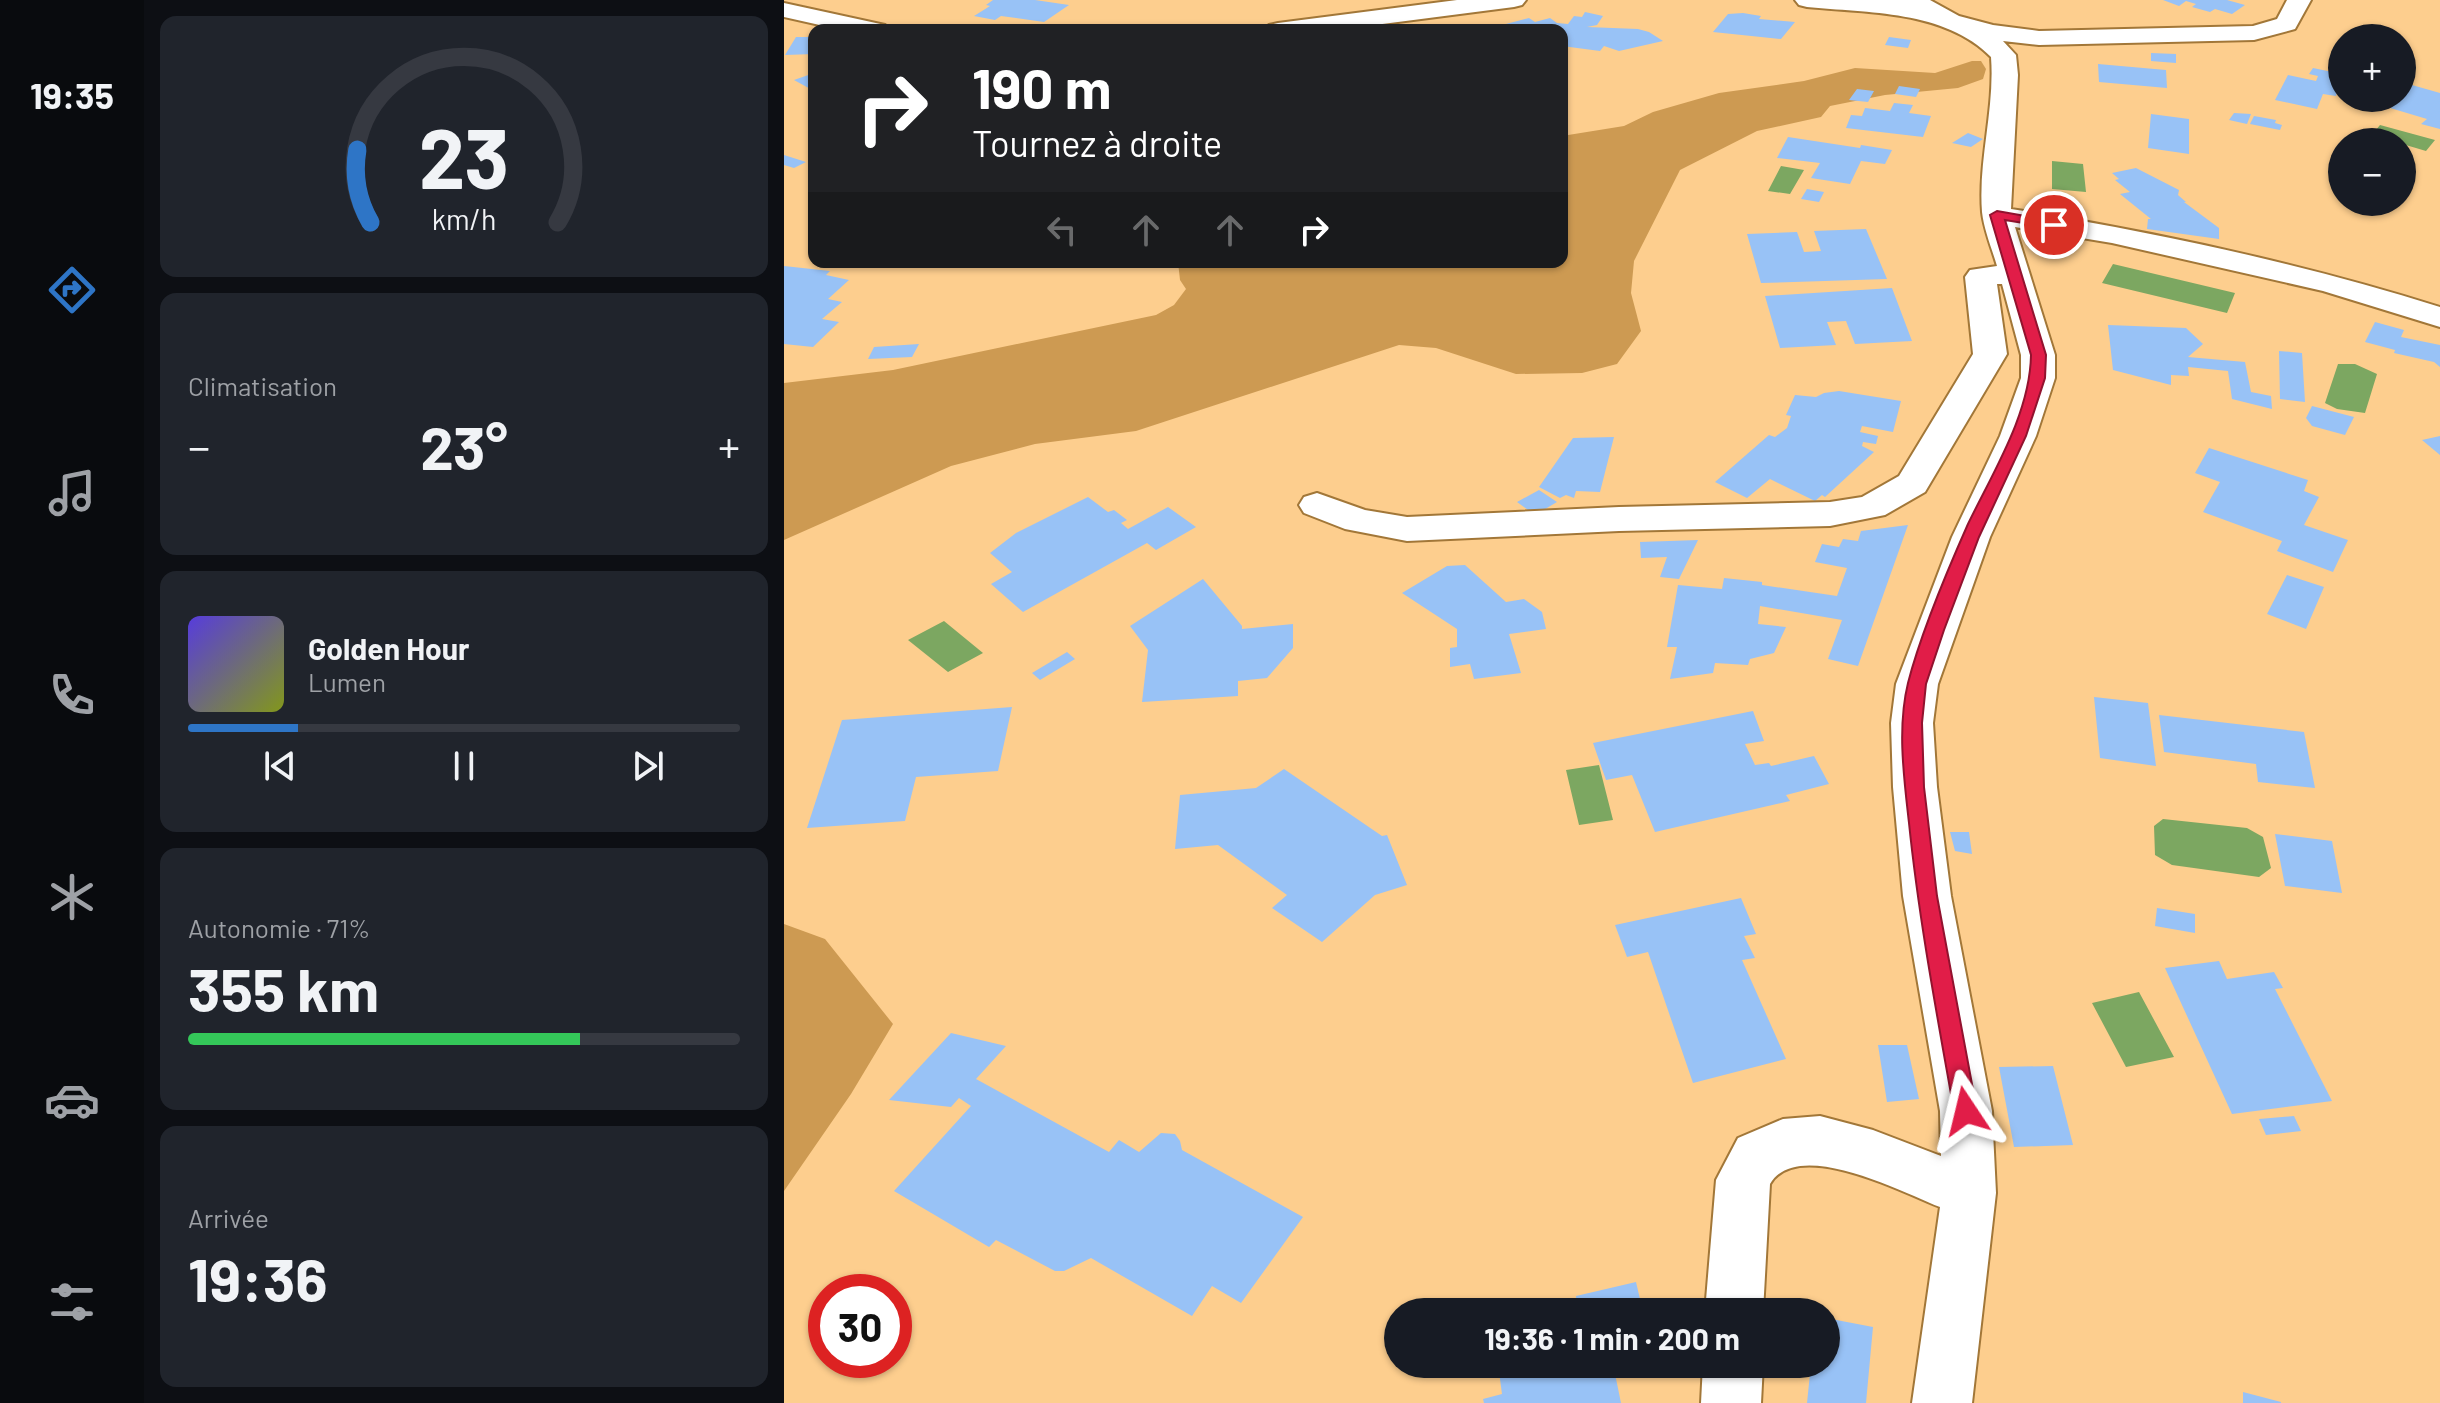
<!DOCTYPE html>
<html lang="fr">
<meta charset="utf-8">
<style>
:root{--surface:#171b24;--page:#20242c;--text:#f1f3f6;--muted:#9ea1a6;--line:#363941;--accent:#2e75c6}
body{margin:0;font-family:Barlow,sans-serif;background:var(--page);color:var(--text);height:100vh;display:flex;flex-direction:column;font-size:30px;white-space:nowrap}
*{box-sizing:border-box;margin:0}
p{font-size:26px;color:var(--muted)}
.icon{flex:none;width:44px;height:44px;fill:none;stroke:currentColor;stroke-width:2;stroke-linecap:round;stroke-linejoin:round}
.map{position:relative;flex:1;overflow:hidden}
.drawer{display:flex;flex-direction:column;gap:16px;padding:16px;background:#0d0f14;width:640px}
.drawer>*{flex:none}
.guide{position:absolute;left:24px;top:24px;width:760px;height:244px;border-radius:16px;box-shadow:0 2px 6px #0004;background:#202124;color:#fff;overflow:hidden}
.tools{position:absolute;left:1544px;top:24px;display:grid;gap:16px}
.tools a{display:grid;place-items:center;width:88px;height:88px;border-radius:50%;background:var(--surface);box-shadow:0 2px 6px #0004;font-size:40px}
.speed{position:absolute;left:24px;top:1274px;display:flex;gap:16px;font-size:40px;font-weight:700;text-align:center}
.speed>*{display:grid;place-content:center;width:104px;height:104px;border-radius:50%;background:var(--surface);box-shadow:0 2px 6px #0004;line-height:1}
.speed .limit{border:12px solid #d22;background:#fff;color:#111}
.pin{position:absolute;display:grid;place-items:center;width:68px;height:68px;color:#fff;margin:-34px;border:4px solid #fff;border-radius:50%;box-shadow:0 2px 8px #0007}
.me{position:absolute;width:88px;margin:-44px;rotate:350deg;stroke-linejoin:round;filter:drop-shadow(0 0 6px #0008)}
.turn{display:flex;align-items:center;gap:28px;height:168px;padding:0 32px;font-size:36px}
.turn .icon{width:104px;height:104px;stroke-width:2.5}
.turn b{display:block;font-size:56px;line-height:68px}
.lanes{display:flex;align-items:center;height:76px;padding:0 32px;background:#0003;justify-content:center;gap:40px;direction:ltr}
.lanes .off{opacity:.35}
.big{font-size:60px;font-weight:700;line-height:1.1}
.drawer .card{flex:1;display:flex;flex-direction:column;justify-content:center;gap:12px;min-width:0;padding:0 28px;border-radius:16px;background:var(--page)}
.drawer .dial{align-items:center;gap:0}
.dial svg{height:208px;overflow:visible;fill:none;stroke:var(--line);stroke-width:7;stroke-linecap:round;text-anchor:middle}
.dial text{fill:var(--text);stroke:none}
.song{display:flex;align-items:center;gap:24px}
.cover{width:96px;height:96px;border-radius:12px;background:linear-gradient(135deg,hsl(250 70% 55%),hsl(70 70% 35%))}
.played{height:8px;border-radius:4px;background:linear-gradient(90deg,var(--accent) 20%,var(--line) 20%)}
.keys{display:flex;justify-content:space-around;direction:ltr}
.heat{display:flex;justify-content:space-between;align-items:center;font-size:44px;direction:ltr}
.charge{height:12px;border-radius:6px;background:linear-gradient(90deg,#34c759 71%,var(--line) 0)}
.trip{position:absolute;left:600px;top:1298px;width:456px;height:80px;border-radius:40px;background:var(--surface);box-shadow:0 2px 6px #0004;font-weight:700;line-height:80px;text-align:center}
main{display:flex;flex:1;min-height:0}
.dock{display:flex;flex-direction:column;width:144px;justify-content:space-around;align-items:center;background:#090b0e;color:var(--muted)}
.dock .icon{width:56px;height:56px}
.dock .selected{color:var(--accent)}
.dock b{font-size:36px;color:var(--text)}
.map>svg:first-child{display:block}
.forest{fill:#cd9a52}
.water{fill:#7ca761}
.building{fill:#98c2f6}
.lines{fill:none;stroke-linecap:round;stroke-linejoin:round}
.minor-casing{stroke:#a27738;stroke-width:4}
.minor{fill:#fff;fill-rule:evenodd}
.route{fill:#e11d48;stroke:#92132f;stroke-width:2}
</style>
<main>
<nav class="dock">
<b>19:35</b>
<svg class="icon selected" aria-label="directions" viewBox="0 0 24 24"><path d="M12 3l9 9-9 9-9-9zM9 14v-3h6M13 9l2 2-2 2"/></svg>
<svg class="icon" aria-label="music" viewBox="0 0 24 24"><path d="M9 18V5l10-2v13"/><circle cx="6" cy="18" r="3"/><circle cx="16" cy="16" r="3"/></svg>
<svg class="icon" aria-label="phone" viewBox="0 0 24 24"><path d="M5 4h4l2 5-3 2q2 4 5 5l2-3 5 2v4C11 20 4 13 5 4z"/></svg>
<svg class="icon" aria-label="climate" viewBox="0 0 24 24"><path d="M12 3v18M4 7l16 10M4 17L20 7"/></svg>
<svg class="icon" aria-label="car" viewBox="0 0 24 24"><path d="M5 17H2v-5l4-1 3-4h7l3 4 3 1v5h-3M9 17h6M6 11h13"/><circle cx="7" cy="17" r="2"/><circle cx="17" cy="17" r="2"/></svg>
<svg class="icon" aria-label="filters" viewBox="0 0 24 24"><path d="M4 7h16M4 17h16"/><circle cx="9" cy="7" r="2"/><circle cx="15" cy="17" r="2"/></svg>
</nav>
<section class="drawer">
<div class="card dial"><svg viewBox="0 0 100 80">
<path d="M14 69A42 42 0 1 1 86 69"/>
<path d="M14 69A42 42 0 0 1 9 41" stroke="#2e75c6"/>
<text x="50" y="56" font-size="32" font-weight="700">23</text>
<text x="50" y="72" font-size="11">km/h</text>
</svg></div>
<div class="card"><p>Climatisation</p>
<div class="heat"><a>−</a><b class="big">23°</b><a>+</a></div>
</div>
<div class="card">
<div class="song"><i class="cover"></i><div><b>Golden Hour</b><p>Lumen</p></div></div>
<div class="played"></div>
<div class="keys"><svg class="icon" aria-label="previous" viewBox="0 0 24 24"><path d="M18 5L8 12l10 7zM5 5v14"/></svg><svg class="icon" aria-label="pause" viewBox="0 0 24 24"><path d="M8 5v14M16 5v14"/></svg><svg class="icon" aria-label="next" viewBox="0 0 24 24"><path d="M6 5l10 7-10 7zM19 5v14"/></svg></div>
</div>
<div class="card"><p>Autonomie · 71%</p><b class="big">355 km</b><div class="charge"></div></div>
<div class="card"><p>Arrivée</p><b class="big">19:36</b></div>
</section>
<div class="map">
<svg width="1656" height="1403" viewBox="0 0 1656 1403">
<rect width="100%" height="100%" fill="#fdce8e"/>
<path class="forest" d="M1188,61H1197L1202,69L1199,79L1174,88L1101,95L1046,106L1037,117L973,131L896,170L850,261L847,293L857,331L833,364L798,373L732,374L652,348L615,345L352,431L251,444L167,466L0,540V383L109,370L372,315L390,305L402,289L396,280L394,262H778V136L840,126L869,112L935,93L1020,81L1071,68L1151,73Z
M0,924L41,939L109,1024L67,1094L0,1191Z"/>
<path class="water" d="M1596,125L1651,140L1642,151L1588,135Z
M1268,161L1299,164L1302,192L1268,189Z
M997,166L1020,170L1006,194L984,191Z
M1329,264L1451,293L1443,313L1318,283Z
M1554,364H1571L1593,374L1581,413L1553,409L1541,403Z
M160,621L199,653L164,672L124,640Z
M815,765L829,820L795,825L782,770Z
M1379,819L1463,828L1479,837L1487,868L1475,877L1388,865L1371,855L1370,826Z
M1355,992L1390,1057L1342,1067L1308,1003Z"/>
<path class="building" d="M209,0H251L285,5L260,22L217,16L211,20L190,16L206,6L202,5Z
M1379,0H1443L1461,5L1448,14L1431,9L1426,12L1408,7L1412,4L1402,1L1395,6Z
M801,12L819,16L813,25L803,27L854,29L865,32L879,41L835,51L820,46L816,51L778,46V30H726L718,25L745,18L751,22L766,18L773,23L784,24L790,16L798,17Z
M959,13L977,16L975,19L1011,22L997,39L929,32L944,14Z
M12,37H30V54L1,55Z
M1105,37L1127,40L1124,48L1101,45Z
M1367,53L1392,54V63L1367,61Z
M1314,64L1382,70L1383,88L1315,82Z
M1529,68L1558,74L1552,96L1539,94L1533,109L1491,100L1504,75L1532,81L1534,76L1525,74Z
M30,73V91L10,80Z
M1628,85L1656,93V129L1637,124L1643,119L1576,99L1618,98Z
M1115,86L1136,89L1132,97L1111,94Z
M1073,89L1090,91L1084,102L1065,100Z
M1110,103L1129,105L1125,113L1147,116L1139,137L1062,128L1067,115L1078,116L1081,108L1106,111Z
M1450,113L1467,114L1463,124L1445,120Z
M1367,114L1405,119V154L1364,148Z
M1470,116L1492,120L1491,123L1498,125L1496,130L1466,124Z
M1184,133L1199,139L1187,147L1168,143Z
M1004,137L1076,148L1077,145L1108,150L1101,164L1077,161L1066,184L1027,178L1036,163L993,158Z
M0,155L22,162L10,168L0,165Z
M1352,168L1395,190L1394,195L1402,202H1400L1435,228V239L1363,229L1364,219H1367L1336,194L1346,192L1331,180L1335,179L1328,173Z
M1023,189L1040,192L1035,202L1017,199Z
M1082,229L1103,279L977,283L963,234L1013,232L1020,252L1037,251L1030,231Z
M0,266L46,271L42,275L65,280L44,299L58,302L38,319L55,322L29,347L0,344Z
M1108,288L1128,341L1071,344L1062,321L1043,322L1052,345L996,348L981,296Z
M1591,322L1620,330L1617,337L1656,345V367L1650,362L1610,353L1611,350L1581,342Z
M1324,325L1402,328L1419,344L1404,357L1461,362L1467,392L1487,396L1488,409L1448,399L1444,371L1404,367L1405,376L1387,375V385L1329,370Z
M135,344L128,357L84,359L90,347Z
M1495,351L1518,353L1521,402L1496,399Z
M1055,391L1117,401L1109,432L1078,426L1076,432L1094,436L1092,444L1079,442L1078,446L1090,452L1041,497L1038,495L1031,501L986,479L963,498L931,482L985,435L991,437L1003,428L1007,416L1002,415L1011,395L1032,397L1040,393Z
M1528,406L1570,417L1561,435L1528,426L1522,418Z
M1656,436V455L1638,440Z
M830,437L816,492L792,491L790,498L782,495L776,498L755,487L789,438Z
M1425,448L1524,480L1520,491L1535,497L1520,525L1564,540L1549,572L1493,551L1498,541L1419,512L1436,482L1411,473Z
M755,490L773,502L751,515L733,502Z
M304,497L324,512L330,510L343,520L337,523L344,529L384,507L412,527L372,550L363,543L239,612L207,584L228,572L206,553L232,533Z
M1124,525L1074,666L1044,659L1058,620L976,606L974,624L1002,627L990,653L966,659L964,665L931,663L929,673L886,679L893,647H883L894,585L938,589L940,578L978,582V585L1053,596L1063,568L1031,562L1038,544L1055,547L1059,539L1074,541L1077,531Z
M914,540L895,579L876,577L883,557L857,558L856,542Z
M681,565L722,602L740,599L758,612L762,629L725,634L737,673L690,679L686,664L666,667V648L673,647V629L618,593L663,566Z
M1503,575L1540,587L1522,629L1483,614Z
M419,579L458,626V629L509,624V648L483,678L454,681V696L358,702L364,650L346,626Z
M283,652L291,659L256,680L248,673Z
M1310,697L1364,703L1372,766L1316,758Z
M228,707L214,771L132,777L121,821L23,828L58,720Z
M969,711L980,741L961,744L971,765L985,763L987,766L1030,756L1045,784L1002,795L1006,801L871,832L848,775L822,780L809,743Z
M1375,715L1520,732L1531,788L1474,782L1472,764L1380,752Z
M500,769L598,836L603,835L623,885L591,895L538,942L488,908L503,895L434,845L391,849L396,795L472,788Z
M1166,832H1185L1188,854L1171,851Z
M1491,834L1548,841L1558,893L1501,886Z
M957,898L972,934L960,936L971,958L958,960L1002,1059L909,1083L864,952L843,957L831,925Z
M1373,908L1411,914V933L1371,926Z
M1435,961L1443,979L1490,972L1499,988L1491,989L1548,1101L1448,1114L1381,968Z
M167,1033L222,1046L192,1079L325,1152L335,1140L355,1152L377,1133L391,1134L396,1141L398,1150L519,1217L457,1303L428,1286L408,1316L307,1258L280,1271H271L212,1240L205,1247L110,1191L187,1106L175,1098L167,1107L105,1100Z
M1094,1045H1123L1135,1099L1103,1102Z
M1269,1066L1289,1145L1230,1147L1215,1067Z
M1510,1116L1517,1131L1482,1135L1475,1119Z
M852,1282L859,1312H793L792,1296Z
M1042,1318L1089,1327L1082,1403H1023L1027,1364H1042Z
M714,1364H829L837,1403H700L699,1399L718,1394Z
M1459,1392L1497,1402V1403H1459Z"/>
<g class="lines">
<defs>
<path id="minor" d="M673,0H742L738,5L730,7L552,30H482L485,25L494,23Z
M1011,0H1146L1175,16L1209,25L1255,31L1469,26L1493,19L1503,0H1527L1511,29L1470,40L1255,45L1219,41L1232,55L1234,75L1227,209C1372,232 1516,263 1656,307V327L1539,291L1328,243L1231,227L1271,355V378L1252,436L1206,537L1154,684L1149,723L1153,787L1167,896L1208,1111L1212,1193L1188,1403H1128L1156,1207C1118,1192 1013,1137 986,1184L979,1312H921L932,1180L954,1138L999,1119L1036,1116L1089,1130L1157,1156L1156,1111L1119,896L1109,787L1107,723L1112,684L1168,537L1216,436L1237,378V355L1218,284H1213L1223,354L1141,492L1101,515L1046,526L835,531L623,541L561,529L520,513L515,505L520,497L533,493L581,510L623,517L835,507L1046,502L1078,497L1115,476L1189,354L1181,277L1186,270L1213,266C1208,249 1200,230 1198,212C1194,160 1211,109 1207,57C1161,10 1083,13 1023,7L1015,5Z
M0,3L101,25L104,30H58L0,17Z
M919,1364H979L977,1403H917Z"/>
</defs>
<use href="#minor" class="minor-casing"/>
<use href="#minor" class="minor"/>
</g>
<path class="route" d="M1213,211L1270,221L1277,225L1270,228L1221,220L1262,355L1261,378L1242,436L1195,537L1160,630L1142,684L1138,723L1140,787L1153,896L1193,1111L1190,1118L1182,1121L1174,1118L1170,1111C1153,1015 1135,920 1125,823C1120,778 1113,728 1124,683C1136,636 1164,569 1184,524C1209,472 1246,414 1247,355L1206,215Z"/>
</svg>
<div class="tools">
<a>+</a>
<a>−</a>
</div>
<div class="speed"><div class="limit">30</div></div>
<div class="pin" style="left:1270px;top:225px;background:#d93025"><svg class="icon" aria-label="arrive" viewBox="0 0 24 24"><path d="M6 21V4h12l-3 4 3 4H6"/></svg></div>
<svg class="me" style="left:1182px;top:1111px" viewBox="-20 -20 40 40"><path d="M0-17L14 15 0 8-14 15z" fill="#e11d48" stroke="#fff" stroke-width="4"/></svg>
<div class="trip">19:36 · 1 min · 200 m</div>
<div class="guide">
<div class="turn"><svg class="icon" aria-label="right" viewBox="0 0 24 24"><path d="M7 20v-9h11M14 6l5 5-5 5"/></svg><div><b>190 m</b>Tournez à droite</div></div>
<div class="lanes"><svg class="icon off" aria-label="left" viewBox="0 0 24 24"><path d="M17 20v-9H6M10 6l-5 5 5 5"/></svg><svg class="icon off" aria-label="ahead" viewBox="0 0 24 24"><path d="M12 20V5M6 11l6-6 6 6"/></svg><svg class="icon off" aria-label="ahead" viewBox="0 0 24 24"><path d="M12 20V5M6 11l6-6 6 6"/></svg><svg class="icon" aria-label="right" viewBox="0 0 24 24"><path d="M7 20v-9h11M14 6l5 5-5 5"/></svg></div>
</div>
</div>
</main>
